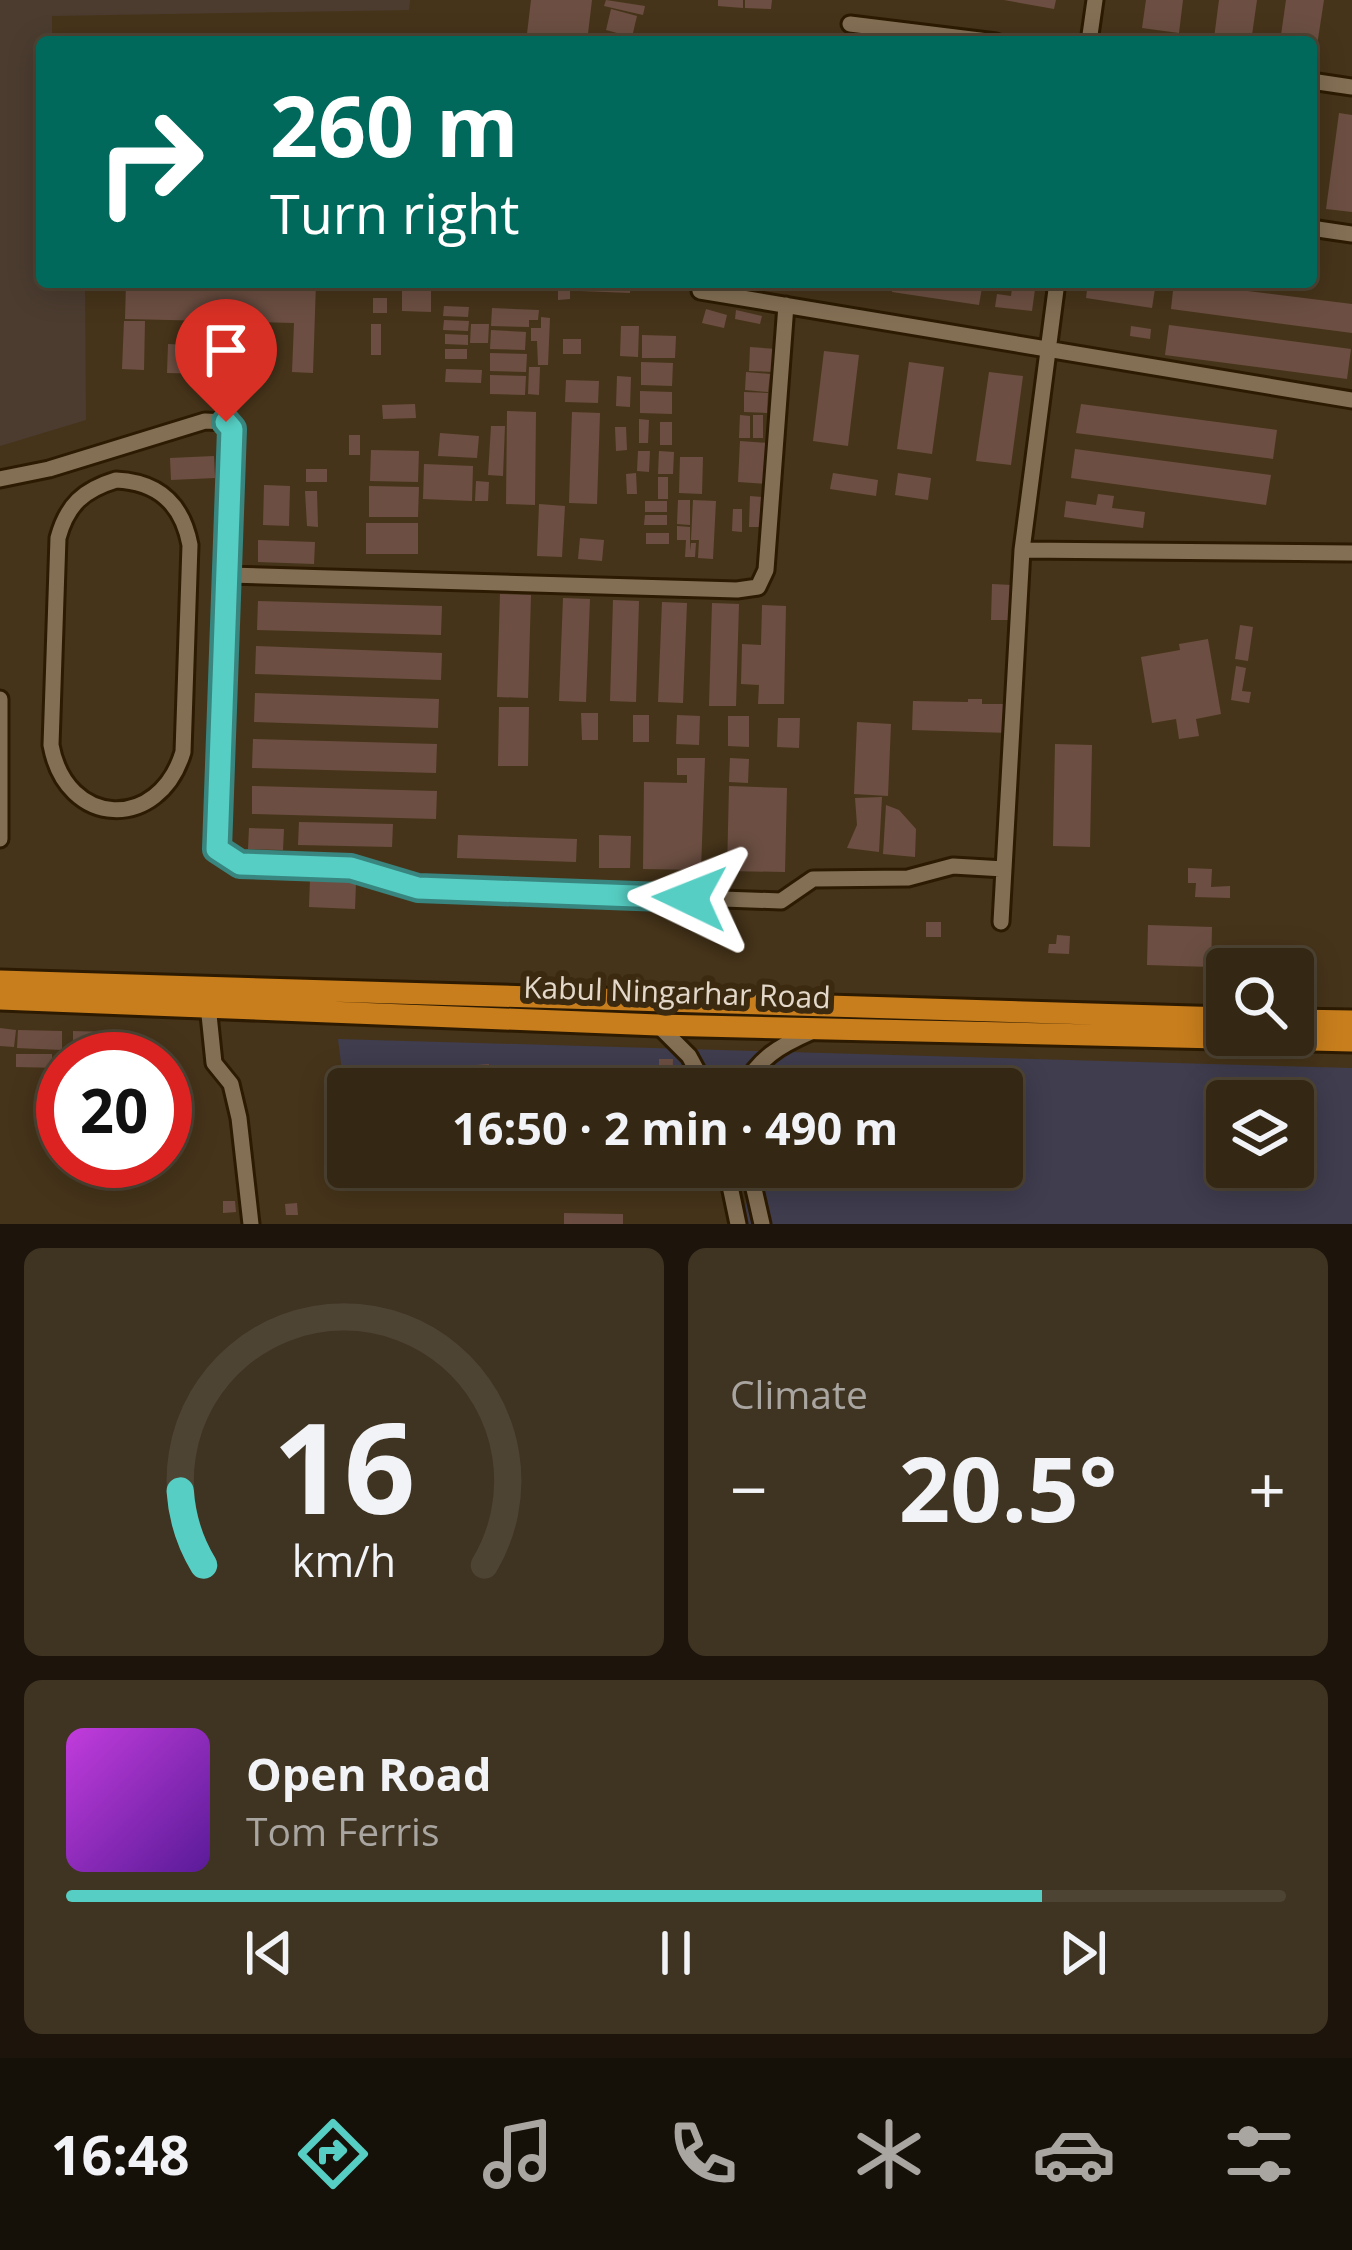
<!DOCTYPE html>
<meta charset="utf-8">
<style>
:root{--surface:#342714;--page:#3f3322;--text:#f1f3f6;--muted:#a9a5a0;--line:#4e4434;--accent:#56cec3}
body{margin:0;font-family:"Open Sans",sans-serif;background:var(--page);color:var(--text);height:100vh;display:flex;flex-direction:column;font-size:45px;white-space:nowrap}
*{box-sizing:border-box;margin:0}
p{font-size:39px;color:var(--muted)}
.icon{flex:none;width:66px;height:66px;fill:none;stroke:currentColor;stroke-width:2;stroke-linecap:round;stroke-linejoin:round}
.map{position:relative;height:1224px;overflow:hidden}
.details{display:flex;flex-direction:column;gap:24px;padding:24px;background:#1d150b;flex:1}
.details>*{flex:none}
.banner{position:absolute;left:36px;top:36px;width:1281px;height:252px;border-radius:12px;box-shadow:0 6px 30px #0003,0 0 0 3px var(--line);background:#00695c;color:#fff;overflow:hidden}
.fabs{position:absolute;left:1206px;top:948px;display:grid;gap:24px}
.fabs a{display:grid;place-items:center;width:108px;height:108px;border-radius:12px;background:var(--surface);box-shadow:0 6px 30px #0003,0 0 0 3px var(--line);font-size:60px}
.speed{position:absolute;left:36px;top:1032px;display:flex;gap:24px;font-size:60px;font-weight:700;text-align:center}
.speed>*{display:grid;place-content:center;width:156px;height:156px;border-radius:50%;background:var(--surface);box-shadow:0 6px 30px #0003,0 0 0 3px var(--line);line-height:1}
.speed .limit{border:18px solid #d22;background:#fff;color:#111}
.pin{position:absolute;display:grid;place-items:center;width:102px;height:102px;color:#fff;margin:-123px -51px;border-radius:50% 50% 50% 0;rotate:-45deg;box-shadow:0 0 12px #0007}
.pin .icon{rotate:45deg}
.me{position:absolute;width:132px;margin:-66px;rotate:272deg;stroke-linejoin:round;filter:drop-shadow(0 0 9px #0008)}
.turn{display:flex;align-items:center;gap:42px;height:252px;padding:0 36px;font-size:54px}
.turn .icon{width:156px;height:156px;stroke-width:2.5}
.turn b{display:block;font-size:84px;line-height:102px}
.big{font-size:90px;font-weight:700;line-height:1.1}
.details .widget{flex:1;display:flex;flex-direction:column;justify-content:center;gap:18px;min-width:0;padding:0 42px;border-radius:18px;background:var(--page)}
.details .dial{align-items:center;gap:0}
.dial svg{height:312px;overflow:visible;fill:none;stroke:var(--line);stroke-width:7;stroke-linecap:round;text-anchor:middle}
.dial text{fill:var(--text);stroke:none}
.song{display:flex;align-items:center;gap:36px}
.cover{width:144px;height:144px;border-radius:18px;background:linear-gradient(135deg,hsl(290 70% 55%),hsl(270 70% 35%))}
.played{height:12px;border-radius:6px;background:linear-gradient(90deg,var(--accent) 80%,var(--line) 80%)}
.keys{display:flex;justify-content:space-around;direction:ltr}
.heat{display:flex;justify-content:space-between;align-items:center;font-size:66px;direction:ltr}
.details .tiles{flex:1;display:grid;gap:24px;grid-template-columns:1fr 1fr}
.widget:last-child{grid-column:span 2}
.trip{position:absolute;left:327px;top:1068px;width:696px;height:120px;border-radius:12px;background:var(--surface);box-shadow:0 6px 30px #0003,0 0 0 3px var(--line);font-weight:700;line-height:120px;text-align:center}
.tab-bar{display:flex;height:192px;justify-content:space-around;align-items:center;background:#151008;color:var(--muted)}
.tab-bar .icon{width:84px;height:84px}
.tab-bar .current{color:var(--accent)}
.tab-bar b{font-size:54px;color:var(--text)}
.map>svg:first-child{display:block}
.commercial{fill:#3f3d4e;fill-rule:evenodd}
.industrial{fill:#4c3c30}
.building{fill:#6c4f42}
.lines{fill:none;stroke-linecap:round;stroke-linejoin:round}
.minor-casing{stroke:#2c1b02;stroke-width:21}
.highway-casing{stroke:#2c1b02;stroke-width:27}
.minor{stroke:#836f54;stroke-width:15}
.highway{stroke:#c87e1d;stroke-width:21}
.route-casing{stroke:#38867f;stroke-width:30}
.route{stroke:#56cec3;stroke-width:21}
.labels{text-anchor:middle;stroke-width:12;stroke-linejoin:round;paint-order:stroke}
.street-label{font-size:30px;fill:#e3d8c9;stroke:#3b2a10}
</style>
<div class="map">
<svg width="1352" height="1224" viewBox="0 0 1352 1224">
<rect width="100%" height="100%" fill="#46341a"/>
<path class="commercial" d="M338,1039L1352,1068V1224H747L743,1167H1002V1089H348V1120ZM1227,1101H1293V1167H1227Z"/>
<path class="industrial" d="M0,0H410L409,10L52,16V42H42V282H57L58,287L85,282L86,420L0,446Z"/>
<path class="building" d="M531,0H592L587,42H526Z
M606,0L645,6L643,15L604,6Z
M718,0H743V8L718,6Z
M745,0H772L771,9L745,8Z
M1004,0H1056L1054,9Z
M1146,0H1183L1179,33L1142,28Z
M1219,0H1257L1251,42L1214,38Z
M1286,0H1324L1316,52H1311V42H1280Z
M611,9L637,16L632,37L606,30Z
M457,33L505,34L504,42H457Z
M649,34L688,39V42H648Z
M1339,113L1352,115V212L1326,209Z
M126,282H316L313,373L292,372L294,323L125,319Z
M402,282H431V312L402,311Z
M580,282H631L630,293L580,291Z
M894,282H983L979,305L892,292Z
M1013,282H1036L1032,311L995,307L997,294L1011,296Z
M1088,282H1156L1152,308L1086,298Z
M1174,282L1352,304V333L1171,309Z
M558,287H570V299L558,300Z
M373,298H387V313H373Z
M444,306L469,307L468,317L443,316Z
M492,308L539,310L538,320H529V327L491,326Z
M706,309L727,315L724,328L702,323Z
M736,310L762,316L760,324L735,319Z
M541,317L550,318L548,365H538L537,341H531V328H541Z
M444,320L469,321L468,331L443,330Z
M124,321H145L144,370L122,369Z
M371,324H381V355H371Z
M471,324H489L488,343H470Z
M1169,325L1351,349L1347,379L1165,355Z
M621,326H639L638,357L620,356Z
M1131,326L1151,329L1150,339L1130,336Z
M491,330L526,332L525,350L490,349Z
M445,334L468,335V345L445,344Z
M642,335L676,336L675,358H642Z
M563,339H581V354H563Z
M168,344L210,346V374L167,373Z
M750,347L777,349L776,372L749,371Z
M445,349H467V359H445Z
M824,351L859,355L848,446L813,441Z
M490,353L527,354L526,372L490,371Z
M641,362L673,363L672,386L641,385Z
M909,362L944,367L932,454L897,449Z
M529,367H540L539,395L528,394Z
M446,369L482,370L481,383L445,382Z
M746,372L770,374L768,392L745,390Z
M989,372L1023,376L1011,465L976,461Z
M490,375L526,376L525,395L490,394Z
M617,376L631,377L630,407L616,406Z
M566,380L599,381L598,403L565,402Z
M640,391L672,392V414L640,413Z
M744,392L768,393L767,413L744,412Z
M415,404L416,418L383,419L382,405Z
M1081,404L1277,430L1273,459L1076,433Z
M507,411L536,412L535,505L506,504Z
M572,412L600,413L597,504L569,503Z
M740,415L750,416V438H739Z
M753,415H763V438H753Z
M639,419L649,420L648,443H639Z
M660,422H672V445H660Z
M491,426H505L503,476L488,475Z
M615,427H626L627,450L616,451Z
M440,433L479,436L477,458L438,456Z
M349,435H360V455H349Z
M740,441L768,443L766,484L738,482Z
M1075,449L1271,475L1266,505L1071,478Z
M371,450L419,451L418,482L370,481Z
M638,451H650L649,472L637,471Z
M659,451L674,452L673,474H658Z
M214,456L215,478L171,480L170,458Z
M680,457H703L702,494L679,493Z
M424,464L473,466L472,501L423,499Z
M306,469H327V482H306Z
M636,473L637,494H627L626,474Z
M833,473L878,480L876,496L830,489Z
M898,473L931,478L928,500L895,495Z
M658,477H668V499H658Z
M476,481L489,482L488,501H475Z
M264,485L290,486L289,526L263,525Z
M369,486L419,487L418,517H369Z
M305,491H317L318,527L307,526Z
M1098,494L1114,496L1112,508L1145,512L1143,528L1064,517L1066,501L1096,505Z
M750,496L762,497L761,527H749Z
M678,500H690V525L677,524Z
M693,500L716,501L713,559L698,558L699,540H691Z
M645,501H667V512H645Z
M539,504L565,506L562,557L537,556Z
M733,509H742V532L732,531Z
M645,515H667V525H644Z
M366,523H418V554H366Z
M677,526L690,527V551L691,543H696L695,557H685L686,540H677Z
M646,533H669V544H646Z
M580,538L604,540L602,561L578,559Z
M258,540L315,542L314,564L258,562Z
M992,584L1012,585L1011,620H991Z
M500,594L531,595L528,698L497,697Z
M563,598L590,599L586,702L559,701Z
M613,600L639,601L636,702L610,701Z
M258,601L442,606L441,635L257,630Z
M662,602L687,603L683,703L658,702Z
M712,603L739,604L736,706H709Z
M762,605L786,606L784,704H758L759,685L741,684L742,644L761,645Z
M1240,625L1253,627L1248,661L1235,659Z
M1208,639L1221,714L1196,719L1199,736L1179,739L1176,719L1152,723L1141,657L1180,650L1179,644Z
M256,646L442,653L441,680L255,674Z
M1236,666L1246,668L1242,691L1251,692L1249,703L1231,700Z
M255,693L439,699L438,728L254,722Z
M968,699H982V704H1011L1010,733L912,730L913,701L968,702Z
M499,707H529L528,766H498Z
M581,713H598V740H582Z
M633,715H649V742H633Z
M677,715L700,716L699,745L676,744Z
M728,716H749V747L728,746Z
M778,718H800L799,748L777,747Z
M857,722L891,724L888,796L854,794Z
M253,739L437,744L436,773L252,768Z
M1055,744L1092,745L1090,847L1053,846Z
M677,758H705L701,870L643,869L644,782L687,783V775H677Z
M730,758L749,759L748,783L729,782Z
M252,786L437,791L436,819L252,814Z
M729,786L787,788L785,872L727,871Z
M882,797L879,852L847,848L857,825L855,798Z
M886,805L899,810L916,829L915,857L883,854Z
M299,822L393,824L392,847L298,845Z
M249,828L284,829L283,850L248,849Z
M458,835L577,839L576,862L457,858Z
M599,835L631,836L630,868H599Z
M1188,868L1212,869L1211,887L1230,886V898L1195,897L1196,883H1188Z
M310,880L356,882L355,909L309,907Z
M926,922H941V937H926Z
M1148,925L1212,927L1211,967L1147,965Z
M1057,935L1070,936L1069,954L1048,953L1049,944H1056Z
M0,1028L16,1030L14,1047L0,1046Z
M18,1030L62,1031V1050L17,1048Z
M73,1031L110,1032V1044L73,1042Z
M16,1054H52V1059H61V1068L16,1067Z
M659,1059H673L672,1088L664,1087L665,1072L659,1071Z
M489,1064L490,1089H476V1065Z
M223,1201H235L236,1212L223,1213Z
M297,1203L298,1215H286L285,1204Z
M564,1213L623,1214V1224H564Z"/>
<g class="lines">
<defs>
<path id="minor" d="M850,24L996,42
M1089,42L1095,0
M1311,81L1352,87
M1311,228L1352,234
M700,291L1352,400
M0,479L49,469L205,421L225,422L232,429L228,575L737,590L758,587L766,570L786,305
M116,480C158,482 182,503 190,545L183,752C159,832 66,828 51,745L58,538C67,505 83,490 116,480Z
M1022,550L1352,553
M228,575L217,849L240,864L351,868L418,888L781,901L813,879L908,878L953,866L1004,869
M0,699V839
M1001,922L1022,550L1057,282
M208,1005L214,1063L231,1084L239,1118L251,1224
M658,1025L689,1056L707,1089
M742,1089C759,1058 779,1046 811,1032
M726,1167L738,1224
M749,1167L762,1224"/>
<path id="highway" d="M0,981L1227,1018
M0,999L658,1025L1352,1041
M1293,1020L1352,1021"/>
</defs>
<use href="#minor" class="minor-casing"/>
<use href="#highway" class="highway-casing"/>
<use href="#minor" class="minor"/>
<use href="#highway" class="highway"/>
</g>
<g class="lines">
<defs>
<path id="route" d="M226,422L232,429L217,849L240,864L351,868L418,888L690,898"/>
</defs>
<use href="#route" class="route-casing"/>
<use href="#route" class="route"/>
</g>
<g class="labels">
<g class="street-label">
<text transform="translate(677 993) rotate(2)" y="10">Kabul Ningarhar Road</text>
</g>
</g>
</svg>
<div class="fabs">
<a><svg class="icon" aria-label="search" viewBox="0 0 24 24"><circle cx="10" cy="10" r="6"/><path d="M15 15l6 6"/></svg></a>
<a><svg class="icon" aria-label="layers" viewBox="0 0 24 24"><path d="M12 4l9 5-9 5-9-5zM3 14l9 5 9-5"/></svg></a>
</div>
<div class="speed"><div class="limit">20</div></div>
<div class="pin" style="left:226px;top:422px;background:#d93025"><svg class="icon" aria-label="arrive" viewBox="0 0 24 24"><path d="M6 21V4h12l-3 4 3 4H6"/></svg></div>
<svg class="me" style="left:690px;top:898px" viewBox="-20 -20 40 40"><path d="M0-17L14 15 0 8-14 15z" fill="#56cec3" stroke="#fff" stroke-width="4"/></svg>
<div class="trip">16:50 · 2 min · 490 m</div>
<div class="banner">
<div class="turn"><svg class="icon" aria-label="right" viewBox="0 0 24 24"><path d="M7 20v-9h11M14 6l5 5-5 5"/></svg><div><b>260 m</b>Turn right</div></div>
</div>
</div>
<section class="details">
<div class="tiles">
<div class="widget dial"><svg viewBox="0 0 100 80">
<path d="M14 69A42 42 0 1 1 86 69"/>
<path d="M14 69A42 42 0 0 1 8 50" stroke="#56cec3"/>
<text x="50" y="56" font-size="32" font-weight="700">16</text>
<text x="50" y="72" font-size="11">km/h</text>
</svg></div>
<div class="widget"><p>Climate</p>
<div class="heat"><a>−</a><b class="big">20.5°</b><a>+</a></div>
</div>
<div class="widget">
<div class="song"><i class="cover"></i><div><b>Open Road</b><p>Tom Ferris</p></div></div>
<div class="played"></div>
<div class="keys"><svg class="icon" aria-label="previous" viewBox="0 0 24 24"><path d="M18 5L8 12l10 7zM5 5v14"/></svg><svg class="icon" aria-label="pause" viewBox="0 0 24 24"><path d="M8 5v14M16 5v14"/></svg><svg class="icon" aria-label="next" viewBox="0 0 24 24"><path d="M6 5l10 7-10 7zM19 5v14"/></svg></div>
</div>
</div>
</section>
<nav class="tab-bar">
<b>16:48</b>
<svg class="icon current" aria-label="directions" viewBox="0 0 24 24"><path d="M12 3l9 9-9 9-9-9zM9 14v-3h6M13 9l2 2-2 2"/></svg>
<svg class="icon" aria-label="music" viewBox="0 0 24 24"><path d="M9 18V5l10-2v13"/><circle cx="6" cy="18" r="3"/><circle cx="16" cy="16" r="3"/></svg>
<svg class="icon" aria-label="phone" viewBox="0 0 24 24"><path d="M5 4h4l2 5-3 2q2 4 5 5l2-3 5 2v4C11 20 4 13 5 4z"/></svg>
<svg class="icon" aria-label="climate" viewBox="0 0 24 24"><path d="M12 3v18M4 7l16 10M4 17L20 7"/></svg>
<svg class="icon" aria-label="car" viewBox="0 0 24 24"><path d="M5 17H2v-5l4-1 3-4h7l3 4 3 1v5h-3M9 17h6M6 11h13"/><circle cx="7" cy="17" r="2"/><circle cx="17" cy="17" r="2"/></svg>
<svg class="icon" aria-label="filters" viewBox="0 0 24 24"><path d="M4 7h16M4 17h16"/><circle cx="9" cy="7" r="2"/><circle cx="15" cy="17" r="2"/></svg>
</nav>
